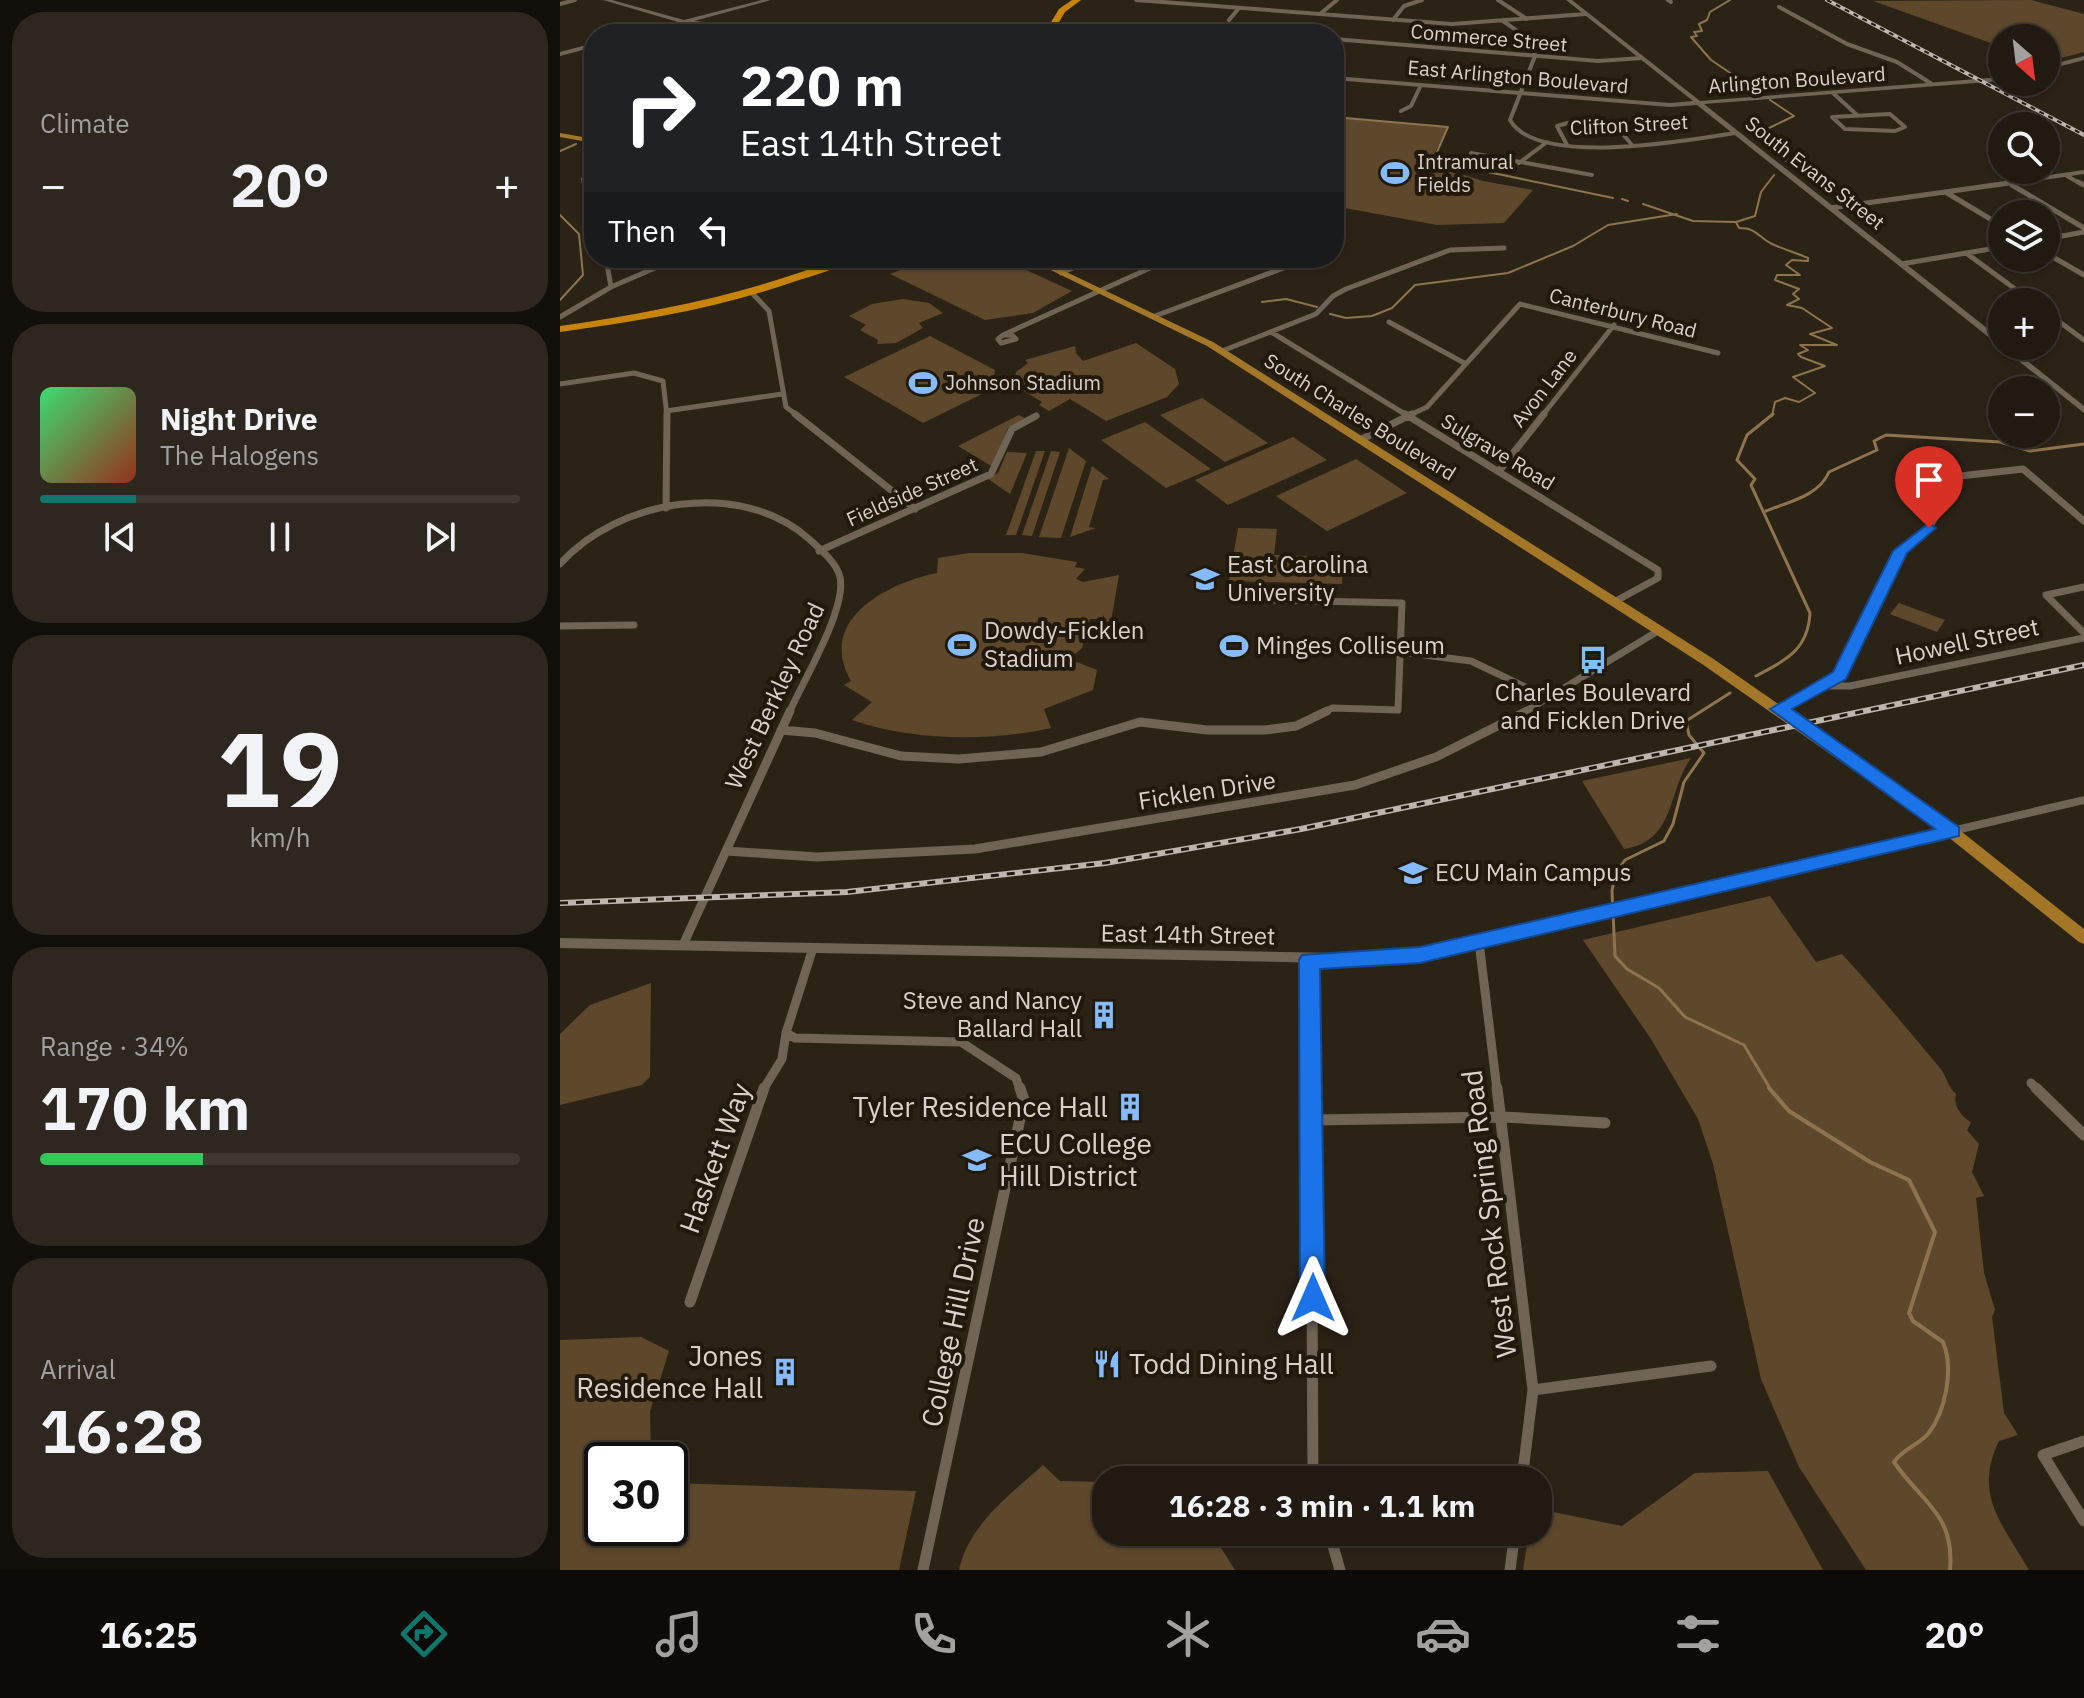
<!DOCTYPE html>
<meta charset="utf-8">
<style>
:root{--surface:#211a11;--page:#2d271f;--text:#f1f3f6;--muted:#a2a19f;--line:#3e3831;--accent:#0f766e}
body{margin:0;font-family:"IBM Plex Sans",sans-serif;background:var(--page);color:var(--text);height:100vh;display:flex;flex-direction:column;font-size:30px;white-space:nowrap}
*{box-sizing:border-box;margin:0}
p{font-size:26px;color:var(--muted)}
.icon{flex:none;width:44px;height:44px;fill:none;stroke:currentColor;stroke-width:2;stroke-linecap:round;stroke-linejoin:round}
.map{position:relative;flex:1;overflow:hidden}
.drawer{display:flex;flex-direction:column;gap:12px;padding:12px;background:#120e09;width:560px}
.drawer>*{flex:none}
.hud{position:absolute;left:24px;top:24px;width:760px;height:244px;border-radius:32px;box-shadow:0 2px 6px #0004,0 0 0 2px var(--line);background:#202124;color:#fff;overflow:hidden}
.needle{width:52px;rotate:152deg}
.tools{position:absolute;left:1428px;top:24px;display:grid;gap:16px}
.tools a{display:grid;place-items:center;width:72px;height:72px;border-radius:50%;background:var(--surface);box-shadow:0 2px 6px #0004,0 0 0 2px var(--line);font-size:40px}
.speed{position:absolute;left:24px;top:1442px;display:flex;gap:16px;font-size:40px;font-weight:700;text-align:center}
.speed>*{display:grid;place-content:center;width:104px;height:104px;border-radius:50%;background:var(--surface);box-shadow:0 2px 6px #0004,0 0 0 2px var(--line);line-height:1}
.speed .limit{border:4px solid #111;border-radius:12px;background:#fff;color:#111}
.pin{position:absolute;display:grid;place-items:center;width:68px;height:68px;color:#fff;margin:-82px -34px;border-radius:50% 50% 50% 0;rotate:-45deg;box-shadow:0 0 8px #0007}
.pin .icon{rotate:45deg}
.me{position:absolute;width:88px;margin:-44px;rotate:0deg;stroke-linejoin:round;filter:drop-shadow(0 0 6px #0008)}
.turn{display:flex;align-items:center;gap:28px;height:168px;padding:0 24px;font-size:36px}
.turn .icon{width:104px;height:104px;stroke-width:2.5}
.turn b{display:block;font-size:56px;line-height:68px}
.then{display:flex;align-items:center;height:76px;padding:0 24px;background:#0003;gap:16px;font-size:30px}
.big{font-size:60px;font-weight:700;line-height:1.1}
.drawer .card{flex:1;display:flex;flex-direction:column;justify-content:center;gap:12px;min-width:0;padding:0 28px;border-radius:32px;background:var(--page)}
.drawer .dial{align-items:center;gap:0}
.dial b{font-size:104px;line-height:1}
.song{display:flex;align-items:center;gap:24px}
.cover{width:96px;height:96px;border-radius:12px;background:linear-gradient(135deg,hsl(140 70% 55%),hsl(10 70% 35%))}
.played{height:8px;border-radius:4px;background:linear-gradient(90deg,var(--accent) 20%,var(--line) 20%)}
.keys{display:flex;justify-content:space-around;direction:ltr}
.heat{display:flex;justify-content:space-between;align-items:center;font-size:44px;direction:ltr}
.charge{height:12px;border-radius:6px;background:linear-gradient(90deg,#34c759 34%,var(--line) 0)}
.trip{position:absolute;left:532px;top:1466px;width:460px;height:80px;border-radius:32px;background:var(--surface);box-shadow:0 2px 6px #0004,0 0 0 2px var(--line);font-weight:700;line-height:80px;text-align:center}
.dock{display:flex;height:128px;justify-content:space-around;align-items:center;background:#0d0a07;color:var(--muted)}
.dock .icon{width:56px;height:56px}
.dock .on{color:var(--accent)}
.dock b{font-size:36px;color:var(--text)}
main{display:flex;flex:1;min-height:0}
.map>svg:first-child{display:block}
.green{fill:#5e482b}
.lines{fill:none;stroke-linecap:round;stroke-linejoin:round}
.stream-far2{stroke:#8e744e;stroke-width:2}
.stream-far1{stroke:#8e744e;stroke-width:3}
.stream{stroke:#8e744e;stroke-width:4}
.street-far4{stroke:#6f6456;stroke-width:4}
.street-far3{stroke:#6f6456;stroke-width:5}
.street-far2{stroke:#6f6456;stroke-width:7}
.street-far1{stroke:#6f6456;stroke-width:9}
.street{stroke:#6f6456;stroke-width:11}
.secondary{fill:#6f6456;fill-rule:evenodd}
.primary{fill:#a47728;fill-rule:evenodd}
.highway{fill:#c78409;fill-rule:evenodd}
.rail-far1-casing{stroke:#bdb6ae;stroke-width:4}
.rail-casing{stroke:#bdb6ae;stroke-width:6}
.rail-far1{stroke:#22190d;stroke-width:2;stroke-dasharray:5;stroke-linecap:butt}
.rail{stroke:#22190d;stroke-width:3;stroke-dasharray:8;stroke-linecap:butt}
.route{fill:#1a73e8;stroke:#114b97;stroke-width:2}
.labels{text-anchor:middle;stroke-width:8;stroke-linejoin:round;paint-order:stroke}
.far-street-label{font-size:20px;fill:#d9d2cb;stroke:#22190d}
.far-poi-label{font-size:20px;fill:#d9d2cb;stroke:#22190d;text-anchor:start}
.poi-label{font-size:24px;fill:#d9d2cb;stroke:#22190d;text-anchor:start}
.street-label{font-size:24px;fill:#d9d2cb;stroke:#22190d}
.near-poi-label{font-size:28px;fill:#d9d2cb;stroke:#22190d;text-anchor:end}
.near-street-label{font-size:28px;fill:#d9d2cb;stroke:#22190d}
</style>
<main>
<section class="drawer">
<div class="card"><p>Climate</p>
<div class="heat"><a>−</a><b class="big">20°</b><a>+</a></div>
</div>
<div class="card">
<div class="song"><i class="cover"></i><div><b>Night Drive</b><p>The Halogens</p></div></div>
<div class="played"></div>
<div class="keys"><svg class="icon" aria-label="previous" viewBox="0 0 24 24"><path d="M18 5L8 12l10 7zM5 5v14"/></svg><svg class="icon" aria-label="pause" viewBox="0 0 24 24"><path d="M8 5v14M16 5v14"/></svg><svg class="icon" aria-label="next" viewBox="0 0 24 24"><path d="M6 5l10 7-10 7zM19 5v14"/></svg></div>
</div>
<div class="card dial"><b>19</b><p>km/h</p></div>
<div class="card"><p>Range · 34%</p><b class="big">170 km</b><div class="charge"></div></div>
<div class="card"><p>Arrival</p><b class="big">16:28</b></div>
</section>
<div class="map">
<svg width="1524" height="1570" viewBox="0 0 1524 1570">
<rect width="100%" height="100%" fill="#2c2317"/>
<path class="green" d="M1471,0L1524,14V52L1486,62V38H1442V47L1313,1Z
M774,117L888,127L869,164L923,181L973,190L944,223L877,225L774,206Z
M375,258H440L512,291L473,313L425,320L330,274L348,267L355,270Z
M343,299L369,303L383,313L359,323L363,328L336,343L317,344L318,340L300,330L306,325L289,316L312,304Z
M370,336L435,370L432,389L363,423L284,377Z
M576,343L615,369L619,384L607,397L546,421L510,399L489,411L479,405L482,402L454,385L456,372L468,363L465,360L515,346L516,353L523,361Z
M642,398L708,443L665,462L600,415Z
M459,415L465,418L448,428L433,467L398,446Z
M585,422L651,469L606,488L541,440Z
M733,437L767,460L668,505L635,480Z
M509,448L526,461L501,538L479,537Z
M476,451H485L456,535H446Z
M491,451L500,452L472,536L462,535Z
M447,452L467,453L450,494L428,479L438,473Z
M796,459L847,493L767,531L716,496Z
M532,466L549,479L543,480L529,527L536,528L510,537Z
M678,528L717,529L714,555L784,557L782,584L669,581Z
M409,553H462L517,562L515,567L525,569L516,579L523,582L559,575L551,621L543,622L544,615L541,619H530L522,648L509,659L537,670L533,690L484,709L491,728C428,742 353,741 292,720L312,702L284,685L291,681C256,620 327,583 377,573L378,558Z
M1339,603L1385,620L1377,632L1330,614Z
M1131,758C1107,792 1116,841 1064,849L1022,781Z
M1210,896L1256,962L1282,954C1316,991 1348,1030 1380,1068C1387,1077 1387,1086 1396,1094C1393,1107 1401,1115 1411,1123L1407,1130L1419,1144L1412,1172L1424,1196L1416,1198L1424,1273L1435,1310L1432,1317L1444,1413L1458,1435L1439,1441C1413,1495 1442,1523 1469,1570H1306L1239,1467L1201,1379L1153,1164L1138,1119L1091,1039L1023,940Z
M91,983L90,1077L82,1085L0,1105V1034L30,1005Z
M81,1337L109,1351L90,1411L91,1460H42V1528H110V1483L356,1491L339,1570H0V1340Z
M582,1464L645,1466L644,1480H581Z
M483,1465L500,1481L546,1482V1532H651L675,1570H399C409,1524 450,1495 483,1465Z
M1208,1471L1263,1570H963L969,1532H978V1509L1062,1526L1135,1473Z"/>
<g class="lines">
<path class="stream-far2" d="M1170,0L1150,12L1147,20L1139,24L1142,31L1134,32L1137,36L1131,37L1151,60L1200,93
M1210,100L1234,116L1205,130L1228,159L1225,161
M774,117L888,127L877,152L880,162L1053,198
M0,151L16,144
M1062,199L1068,201
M1083,204L1133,221L1175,222
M0,215L19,234L23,275L0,300
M702,302L726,299L757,307
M770,314L786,318L812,316L832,308L855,285L948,273L1013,246L1048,225L1117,214
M1212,416L1215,402L1225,398L1239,402L1255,393L1233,377L1265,366L1241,357L1238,354L1248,350L1240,345H1277L1250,334L1272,328L1242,308L1227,305L1239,299L1233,294L1239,289L1215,280L1217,275H1240L1226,265L1232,260L1248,261V258C1236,253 1223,249 1212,244C1197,237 1198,228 1179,228L1176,222L1195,216L1201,192L1214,175"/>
<path class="stream-far1" d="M1206,511C1228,502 1259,496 1269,472L1317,450L1314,441L1326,435L1440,442L1470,451L1524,444
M1196,676C1226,660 1248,650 1250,613L1191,485L1195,479L1177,460L1187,435L1213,414
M1170,693L1126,721L1129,735L1144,753L1124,782L1113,824L1104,841L1065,860L1055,874L1052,891L1055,956L1067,969L1099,988L1125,1017L1184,1045L1211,1090"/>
<path class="stream" d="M1209,1088L1229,1111L1310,1162L1349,1180L1375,1232L1349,1313L1353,1321L1383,1342C1394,1368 1386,1411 1368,1434C1358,1445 1343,1449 1334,1462C1362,1503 1395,1514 1390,1570"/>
<path class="street-far4" d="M576,0L892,24L1026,14
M938,0L967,19
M1108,0L1111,2
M0,4L15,0
M1219,7L1287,44L1337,62L1372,84
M760,14L777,0
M669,20L679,8
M833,20L844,6L862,0
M943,21L972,41L975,56L950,120C977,168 1129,140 1175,133
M774,39L1038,61L1082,58
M1273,93L1297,115
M841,111L851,106L861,85
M1330,114L1345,127L1335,131L1285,129L1272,117Z
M1007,145L997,126L1015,121L1056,126L1072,145
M911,153L1032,175
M959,163L987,142
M1507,176L1521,184
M25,184L23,179L34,169
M1442,184L1524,172"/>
<path class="street-far3" d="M24,182L34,186
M1518,182L1524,185
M1452,185L1524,228
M1387,193L1442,226
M1271,208L1456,182
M1486,239L1524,232
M1406,253L1473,302
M1486,253L1524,275
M46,258L51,287
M1341,264L1442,247
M501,273L536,258
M192,293L209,311L226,407L238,416
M1486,312L1524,340
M595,316L750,258
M0,317L51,287L118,258
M829,322L906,364
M711,332L848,416
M443,335L612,258
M443,335H452L456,339L441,343L438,339Z
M662,351L756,314L773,296L786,289L890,250L944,248
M0,384L74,373L103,381L107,416
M106,411L222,394
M848,416L867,407L960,304L1158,353
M982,416L1054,325"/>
<path class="street-far2" d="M235,414L355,509
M845,414L1098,570V578L1054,602
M802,439L852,414
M939,471L984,414
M106,508L107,414
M259,551L431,474L452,429L476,416
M0,564C58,499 181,478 249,539C259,548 277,563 280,577C287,609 243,681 229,713
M1524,587L1486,595L1524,633
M670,599L842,603L838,710L772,708L763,713
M0,626L74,625
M841,652L911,661L988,698
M1262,686H1290L1524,638
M1219,709L1280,675L1340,551L1369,528L1400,476L1463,469L1524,521
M963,713L1098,631"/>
<path class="street-far1" d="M221,730L255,733L341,756L399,759L481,752L580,722L647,730H705L736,726L767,711
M166,851L257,857L415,849L795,785L876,757L967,711
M919,942L937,1090
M123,945L230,711
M253,948L226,1033L235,1038L401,1042L456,1078L460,1090
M750,960L751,1090
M1471,1083L1478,1090
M203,1090L222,1059L226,1033"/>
<path class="street" d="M751,1088L753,1480
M937,1088L973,1390L962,1480
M1476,1088L1524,1135
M753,1120L943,1117L1045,1123
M130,1302L204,1088
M973,1390L1151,1366
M1524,1441L1483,1455L1524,1521
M769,1532L780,1570
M363,1570L464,1100L460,1088
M950,1570L955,1532"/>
<path class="secondary" d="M43,0H52L124,20L202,0H211L134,21L265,34H242L124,23L84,34H74L118,22Z
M1006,0H1012L1140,101L1442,77V81L1144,104L1442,340V346H1449L1524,406V413L1137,105L1110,107L774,80V76L1110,103L1133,101Z
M34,43V47L0,56V52Z
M1524,56V60L1486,70V66Z
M1524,796V804L919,947L826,964L0,948V938L826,954L919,937Z"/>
<path class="primary" d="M0,133L34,139V143L0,137Z
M466,258H477L653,342L1152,658L1397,828L1524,929V944L1519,942L1387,836L1142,664L647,346Z"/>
<path class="highway" d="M512,0H521L505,12L492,34H484L499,9Z
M279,258H293C278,269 255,275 236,281C160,308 80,321 0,332V326C96,312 189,294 279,258Z"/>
<defs>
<path id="rail-far1" d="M1267,0L1524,135"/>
<path id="rail" d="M0,903L287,892L545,863L741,829L1524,665"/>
</defs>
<use href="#rail-far1" class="rail-far1-casing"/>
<use href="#rail" class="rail-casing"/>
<use href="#rail-far1" class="rail-far1"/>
<use href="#rail" class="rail"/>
</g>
<path class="route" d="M1369,523L1376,528L1347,553L1286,679L1232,709L1399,827V836L860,963L760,969L765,1298L761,1307L753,1310L744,1307L740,1298L739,960L742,955L860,947L1375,829L1210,709L1273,672L1333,551Z"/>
<defs>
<symbol id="stadium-bare" viewBox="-9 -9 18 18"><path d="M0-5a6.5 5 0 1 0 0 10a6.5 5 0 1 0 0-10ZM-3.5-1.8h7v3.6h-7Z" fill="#85bbfb" stroke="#22190d" stroke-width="2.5" paint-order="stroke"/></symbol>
<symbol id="university-bare" viewBox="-9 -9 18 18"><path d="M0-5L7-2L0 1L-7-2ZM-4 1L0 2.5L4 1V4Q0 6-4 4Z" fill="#85bbfb" stroke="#22190d" stroke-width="2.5" paint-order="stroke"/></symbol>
<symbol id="bus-bare" viewBox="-9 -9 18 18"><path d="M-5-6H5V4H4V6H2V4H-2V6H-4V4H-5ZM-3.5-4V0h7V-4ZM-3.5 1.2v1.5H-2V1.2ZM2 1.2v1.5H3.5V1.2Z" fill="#85bbfb" stroke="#22190d" stroke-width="2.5" paint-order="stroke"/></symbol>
<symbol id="building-bare" viewBox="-9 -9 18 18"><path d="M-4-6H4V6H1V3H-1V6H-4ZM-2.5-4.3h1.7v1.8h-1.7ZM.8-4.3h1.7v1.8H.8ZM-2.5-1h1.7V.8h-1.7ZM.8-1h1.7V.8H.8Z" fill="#85bbfb" stroke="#22190d" stroke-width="2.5" paint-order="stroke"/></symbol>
<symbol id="restaurant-bare" viewBox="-9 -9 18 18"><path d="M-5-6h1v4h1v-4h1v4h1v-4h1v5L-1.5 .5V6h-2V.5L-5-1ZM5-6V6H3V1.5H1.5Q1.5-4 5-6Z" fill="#85bbfb" stroke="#22190d" stroke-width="2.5" paint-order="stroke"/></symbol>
</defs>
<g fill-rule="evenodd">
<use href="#stadium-bare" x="815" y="153" width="40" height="40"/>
<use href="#stadium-bare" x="343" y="363" width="40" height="40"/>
<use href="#university-bare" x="625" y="559" width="40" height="40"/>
<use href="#stadium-bare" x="382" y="625" width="40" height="40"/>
<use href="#stadium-bare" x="654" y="626" width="40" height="40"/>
<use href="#bus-bare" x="1013" y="640" width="40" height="40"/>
<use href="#university-bare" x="833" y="853" width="40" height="40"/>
<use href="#building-bare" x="524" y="995" width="40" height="40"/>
<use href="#building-bare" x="550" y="1087" width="40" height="40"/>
<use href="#university-bare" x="397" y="1140" width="40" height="40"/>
<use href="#restaurant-bare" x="527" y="1344" width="40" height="40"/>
<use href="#building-bare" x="205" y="1352" width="40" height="40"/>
</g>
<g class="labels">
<g class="far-street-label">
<text transform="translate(929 38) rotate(5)" y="7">Commerce Street</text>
<text transform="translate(958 77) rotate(5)" y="7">East Arlington Boulevard</text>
<text transform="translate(1237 80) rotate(-4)" y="7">Arlington Boulevard</text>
<text transform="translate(1069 125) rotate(-3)" y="7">Clifton Street</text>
<text transform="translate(1255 173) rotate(38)" y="7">South Evans Street</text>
<text transform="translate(1063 313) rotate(14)" y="7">Canterbury Road</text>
<text transform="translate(984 388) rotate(-52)" y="7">Avon Lane</text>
<text transform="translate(800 417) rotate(32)" y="7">South Charles Boulevard</text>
<text transform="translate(938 452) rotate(31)" y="7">Sulgrave Road</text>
<text transform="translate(352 492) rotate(-24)" y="7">Fieldside Street</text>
</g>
<g class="far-poi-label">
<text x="857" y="169">Intramural<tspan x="857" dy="23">Fields</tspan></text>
<text x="385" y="390">Johnson Stadium</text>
</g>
<g class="poi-label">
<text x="667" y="573">East Carolina<tspan x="667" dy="28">University</tspan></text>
<text x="424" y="639">Dowdy-Ficklen<tspan x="424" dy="28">Stadium</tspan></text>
<text x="696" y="654">Minges Colliseum</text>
<text x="1033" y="701" text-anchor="middle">Charles Boulevard<tspan x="1033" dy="28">and Ficklen Drive</tspan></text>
<text x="875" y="881">ECU Main Campus</text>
<text x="522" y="1009" text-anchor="end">Steve and Nancy<tspan x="522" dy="28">Ballard Hall</tspan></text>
</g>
<g class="street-label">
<text transform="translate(1407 642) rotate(-12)" y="8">Howell Street</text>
<text transform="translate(215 696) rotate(-65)" y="8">West Berkley Road</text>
<text transform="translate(647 791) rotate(-9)" y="8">Ficklen Drive</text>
<text transform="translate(628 935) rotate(1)" y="8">East 14th Street</text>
</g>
<g class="near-poi-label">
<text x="548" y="1117">Tyler Residence Hall</text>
<text x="439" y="1154" text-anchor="start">ECU College<tspan x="439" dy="32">Hill District</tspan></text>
<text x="203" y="1366">Jones<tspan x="203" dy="32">Residence Hall</tspan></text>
<text x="569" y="1374" text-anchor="start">Todd Dining Hall</text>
</g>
<g class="near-street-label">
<text transform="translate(155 1158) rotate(-70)" y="10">Haskett Way</text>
<text transform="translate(929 1214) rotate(-97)" y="10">West Rock Spring Road</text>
<text transform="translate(393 1322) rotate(-78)" y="10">College Hill Drive</text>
</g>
</g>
</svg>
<div class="tools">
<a><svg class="needle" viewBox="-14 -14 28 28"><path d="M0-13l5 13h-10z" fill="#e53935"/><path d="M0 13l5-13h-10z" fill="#a2a19f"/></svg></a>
<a><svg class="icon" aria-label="search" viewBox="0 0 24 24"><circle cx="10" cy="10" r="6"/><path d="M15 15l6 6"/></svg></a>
<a><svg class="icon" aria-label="layers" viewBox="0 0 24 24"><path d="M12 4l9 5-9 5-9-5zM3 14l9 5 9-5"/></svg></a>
<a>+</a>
<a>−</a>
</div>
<div class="speed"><div class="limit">30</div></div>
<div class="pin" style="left:1369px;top:528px;background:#d93025"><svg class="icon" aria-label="arrive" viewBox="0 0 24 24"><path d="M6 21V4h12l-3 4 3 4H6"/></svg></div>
<svg class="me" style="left:753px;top:1298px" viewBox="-20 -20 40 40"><path d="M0-17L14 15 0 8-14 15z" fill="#1a73e8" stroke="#fff" stroke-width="4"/></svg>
<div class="trip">16:28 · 3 min · 1.1 km</div>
<div class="hud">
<div class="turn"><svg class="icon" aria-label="right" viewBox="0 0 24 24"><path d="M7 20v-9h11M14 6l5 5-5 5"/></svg><div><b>220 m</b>East 14th Street</div></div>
<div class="then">Then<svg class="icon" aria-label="left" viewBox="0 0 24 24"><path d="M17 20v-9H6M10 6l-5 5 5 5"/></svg></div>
</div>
</div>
</main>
<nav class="dock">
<b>16:25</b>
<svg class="icon on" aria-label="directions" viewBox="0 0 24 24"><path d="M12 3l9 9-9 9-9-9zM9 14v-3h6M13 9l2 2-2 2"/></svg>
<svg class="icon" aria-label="music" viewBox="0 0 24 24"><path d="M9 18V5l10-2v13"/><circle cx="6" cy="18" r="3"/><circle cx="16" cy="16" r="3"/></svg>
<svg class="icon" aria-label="phone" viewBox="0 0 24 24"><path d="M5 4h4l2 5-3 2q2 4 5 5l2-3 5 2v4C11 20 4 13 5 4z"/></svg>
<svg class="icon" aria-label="climate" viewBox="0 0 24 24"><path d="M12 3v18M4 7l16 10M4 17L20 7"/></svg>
<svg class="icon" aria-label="car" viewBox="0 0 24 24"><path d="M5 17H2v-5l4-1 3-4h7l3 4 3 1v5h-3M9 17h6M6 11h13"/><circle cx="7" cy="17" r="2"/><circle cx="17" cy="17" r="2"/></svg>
<svg class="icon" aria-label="filters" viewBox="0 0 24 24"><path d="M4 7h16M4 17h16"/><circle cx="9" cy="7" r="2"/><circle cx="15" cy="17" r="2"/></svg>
<b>20°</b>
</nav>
